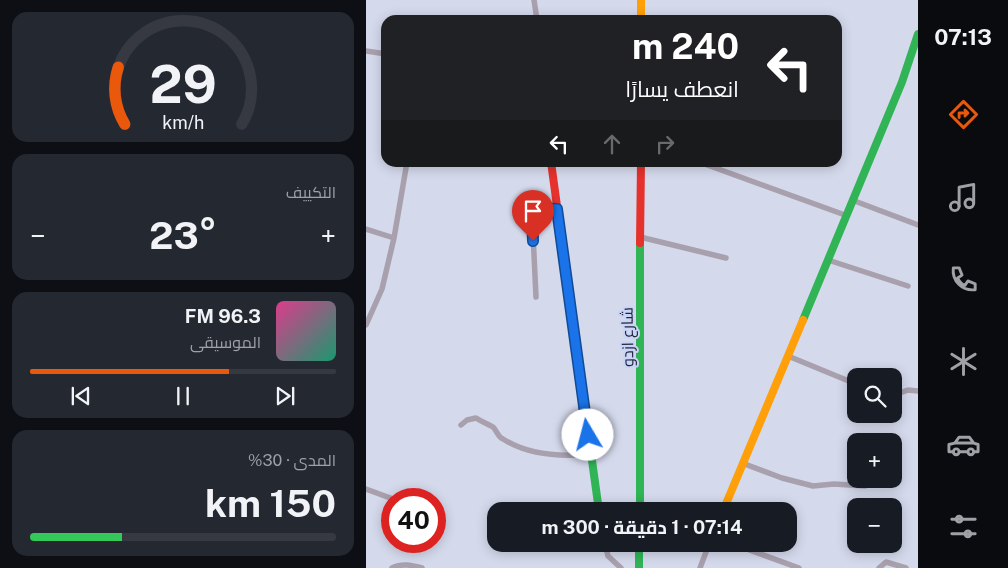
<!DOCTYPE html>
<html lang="ar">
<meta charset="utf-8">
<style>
:root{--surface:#171b24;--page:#242831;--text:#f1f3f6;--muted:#9ea1a6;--line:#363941;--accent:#ea580c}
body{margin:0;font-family:"Public Sans",Cairo,sans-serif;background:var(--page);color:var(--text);direction:rtl;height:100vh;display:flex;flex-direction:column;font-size:19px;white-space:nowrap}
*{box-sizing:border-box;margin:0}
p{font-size:16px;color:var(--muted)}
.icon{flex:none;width:28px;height:28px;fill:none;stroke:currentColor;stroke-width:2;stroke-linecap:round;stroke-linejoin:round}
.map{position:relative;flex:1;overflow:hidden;direction:ltr}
.details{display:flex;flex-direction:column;gap:12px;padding:12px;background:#0d0f14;width:366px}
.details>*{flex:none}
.banner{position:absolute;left:15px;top:15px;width:461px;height:152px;border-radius:15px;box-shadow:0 2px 12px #0003;direction:rtl;background:#202124;color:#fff;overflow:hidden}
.controls{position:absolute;left:481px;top:368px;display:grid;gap:10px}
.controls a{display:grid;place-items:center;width:55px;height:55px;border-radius:10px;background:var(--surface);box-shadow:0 2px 12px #0003;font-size:25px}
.speed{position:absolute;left:15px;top:488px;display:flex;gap:10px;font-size:25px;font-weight:700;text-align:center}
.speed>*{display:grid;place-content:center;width:65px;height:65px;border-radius:50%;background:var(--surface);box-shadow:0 2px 12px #0003;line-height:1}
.speed .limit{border:8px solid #d22;background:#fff;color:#111}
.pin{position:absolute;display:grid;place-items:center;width:42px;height:42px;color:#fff;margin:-51px -21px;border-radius:50% 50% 50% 0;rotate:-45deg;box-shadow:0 0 5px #0007}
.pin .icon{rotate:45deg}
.me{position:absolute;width:55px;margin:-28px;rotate:352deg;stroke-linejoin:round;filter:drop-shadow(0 0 4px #0008)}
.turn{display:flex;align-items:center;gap:18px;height:105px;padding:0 20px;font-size:22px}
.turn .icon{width:65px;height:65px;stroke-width:2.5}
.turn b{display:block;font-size:35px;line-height:42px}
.lanes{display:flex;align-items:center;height:48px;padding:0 20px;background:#0003;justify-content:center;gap:25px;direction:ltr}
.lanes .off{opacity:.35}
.big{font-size:38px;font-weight:700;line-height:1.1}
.details .card{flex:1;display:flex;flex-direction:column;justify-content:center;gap:8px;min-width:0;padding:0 18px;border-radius:15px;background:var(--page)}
.details .dial{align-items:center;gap:0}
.dial svg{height:130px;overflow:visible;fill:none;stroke:var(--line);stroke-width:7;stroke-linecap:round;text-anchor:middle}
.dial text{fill:var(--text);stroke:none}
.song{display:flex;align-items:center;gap:15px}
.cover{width:60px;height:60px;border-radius:8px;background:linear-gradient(135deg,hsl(330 70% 55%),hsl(160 70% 35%))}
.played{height:5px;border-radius:2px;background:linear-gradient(90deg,var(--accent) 65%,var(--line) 65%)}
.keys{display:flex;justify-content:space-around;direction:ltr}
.heat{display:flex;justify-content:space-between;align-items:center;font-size:28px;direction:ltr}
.charge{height:8px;border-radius:4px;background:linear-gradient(90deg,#34c759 30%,var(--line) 0)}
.trip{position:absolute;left:121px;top:502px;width:310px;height:50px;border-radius:15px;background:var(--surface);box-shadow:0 2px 12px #0003;font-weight:700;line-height:50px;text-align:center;direction:rtl}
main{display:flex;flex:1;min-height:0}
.menu{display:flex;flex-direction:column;width:90px;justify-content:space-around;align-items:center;background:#090b0e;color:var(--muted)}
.menu .icon{width:35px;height:35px}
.menu .on{color:var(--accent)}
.menu b{font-size:22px;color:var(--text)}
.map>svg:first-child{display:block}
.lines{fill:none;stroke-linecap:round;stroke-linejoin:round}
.street{stroke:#a9a0ae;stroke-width:5.5}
.fast{stroke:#30b455;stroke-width:8}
.slow{stroke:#ff9f0a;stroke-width:8}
.jam{stroke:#e5322d;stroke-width:8}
.route-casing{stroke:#114b97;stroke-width:12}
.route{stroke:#1a73e8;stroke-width:9}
.labels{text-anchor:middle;stroke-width:4;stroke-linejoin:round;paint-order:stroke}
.street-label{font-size:16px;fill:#20263b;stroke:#c9d4f6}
</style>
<main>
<nav class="menu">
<b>07:13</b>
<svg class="icon on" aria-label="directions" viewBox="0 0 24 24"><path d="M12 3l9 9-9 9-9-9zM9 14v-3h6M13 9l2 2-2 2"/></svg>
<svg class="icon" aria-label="music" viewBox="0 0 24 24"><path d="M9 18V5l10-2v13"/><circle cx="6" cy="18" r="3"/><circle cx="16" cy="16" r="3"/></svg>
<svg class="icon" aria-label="phone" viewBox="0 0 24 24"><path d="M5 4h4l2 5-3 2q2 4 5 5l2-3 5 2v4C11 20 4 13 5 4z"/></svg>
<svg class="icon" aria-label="climate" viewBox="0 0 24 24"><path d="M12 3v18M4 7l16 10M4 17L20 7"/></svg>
<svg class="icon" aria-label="car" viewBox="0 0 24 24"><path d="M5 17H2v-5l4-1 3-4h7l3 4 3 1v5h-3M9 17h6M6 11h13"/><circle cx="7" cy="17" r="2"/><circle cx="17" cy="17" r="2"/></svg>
<svg class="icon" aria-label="filters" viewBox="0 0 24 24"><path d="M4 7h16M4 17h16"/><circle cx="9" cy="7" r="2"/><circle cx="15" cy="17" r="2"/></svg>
</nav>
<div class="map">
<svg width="552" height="568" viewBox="0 0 552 568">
<rect width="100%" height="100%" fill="#d4d9ec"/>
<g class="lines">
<path class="street" d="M168,0L171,20
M0,51L20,54
M333,162L479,215
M486,200L552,225
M0,229L28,238
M274,237L360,258
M462,260L542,286
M170,297L166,212L169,208L191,209
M0,325L16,289L28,238L41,162
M422,356L490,384
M528,395L542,390L552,391
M95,425L101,420L110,418C116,422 122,424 127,427C131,431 132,437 137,439C162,455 196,457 225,454
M376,463L416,478L447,486L468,484L499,486
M0,489L27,499
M239,544L242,556L255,568
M367,544L433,568
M26,568C36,563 45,565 56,568
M334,568L343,544
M513,568L520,562L540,568"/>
<path class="fast" d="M437,320L536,82L552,34
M207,323L233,511
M274,511V243
M273,544V568"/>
<path class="slow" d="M275,0V20
M357,511L437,320"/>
<path class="jam" d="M185,162L207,323
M274,243L275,162"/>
</g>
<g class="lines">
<defs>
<path id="route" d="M167,241L166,212L169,208L191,209L222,435"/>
</defs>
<use href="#route" class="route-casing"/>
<use href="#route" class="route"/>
</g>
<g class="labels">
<g class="street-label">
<text transform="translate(261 337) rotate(-91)" y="6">شارع ازدو</text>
</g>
</g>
</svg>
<div class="controls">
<a><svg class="icon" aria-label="search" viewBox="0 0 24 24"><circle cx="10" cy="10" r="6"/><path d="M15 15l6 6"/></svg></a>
<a>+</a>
<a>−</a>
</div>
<div class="speed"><div class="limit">40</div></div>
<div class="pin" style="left:167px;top:241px;background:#d93025"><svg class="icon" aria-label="arrive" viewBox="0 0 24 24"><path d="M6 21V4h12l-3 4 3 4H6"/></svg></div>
<svg class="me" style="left:222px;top:435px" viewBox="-20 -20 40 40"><circle r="19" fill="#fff"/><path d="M0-13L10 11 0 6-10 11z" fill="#1a73e8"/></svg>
<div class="trip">07:14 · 1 دقيقة · 300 m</div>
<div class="banner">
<div class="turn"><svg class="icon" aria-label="left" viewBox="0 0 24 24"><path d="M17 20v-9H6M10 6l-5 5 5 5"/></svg><div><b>240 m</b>انعطف يسارًا</div></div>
<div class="lanes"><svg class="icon" aria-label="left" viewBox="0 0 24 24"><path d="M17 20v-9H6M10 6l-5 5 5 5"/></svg><svg class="icon off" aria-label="ahead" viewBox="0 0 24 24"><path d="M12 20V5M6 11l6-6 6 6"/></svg><svg class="icon off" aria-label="right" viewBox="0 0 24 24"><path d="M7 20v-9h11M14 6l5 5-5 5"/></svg></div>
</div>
</div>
<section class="details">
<div class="card dial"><svg viewBox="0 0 100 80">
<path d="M14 69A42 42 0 1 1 86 69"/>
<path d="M14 69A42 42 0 0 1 10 34" stroke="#ea580c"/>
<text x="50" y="56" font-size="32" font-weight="700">29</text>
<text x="50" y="72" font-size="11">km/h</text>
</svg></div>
<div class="card"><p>التكييف</p>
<div class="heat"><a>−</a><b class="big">23°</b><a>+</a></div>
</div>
<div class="card">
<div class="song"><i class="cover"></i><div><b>96.3 FM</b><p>الموسيقى</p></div></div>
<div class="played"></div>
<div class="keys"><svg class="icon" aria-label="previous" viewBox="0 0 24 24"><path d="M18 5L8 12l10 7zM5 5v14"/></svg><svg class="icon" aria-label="pause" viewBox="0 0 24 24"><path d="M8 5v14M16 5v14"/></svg><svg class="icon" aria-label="next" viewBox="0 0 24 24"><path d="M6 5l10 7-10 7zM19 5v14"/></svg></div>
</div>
<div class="card"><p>المدى · 30%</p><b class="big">150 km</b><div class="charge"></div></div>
</section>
</main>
